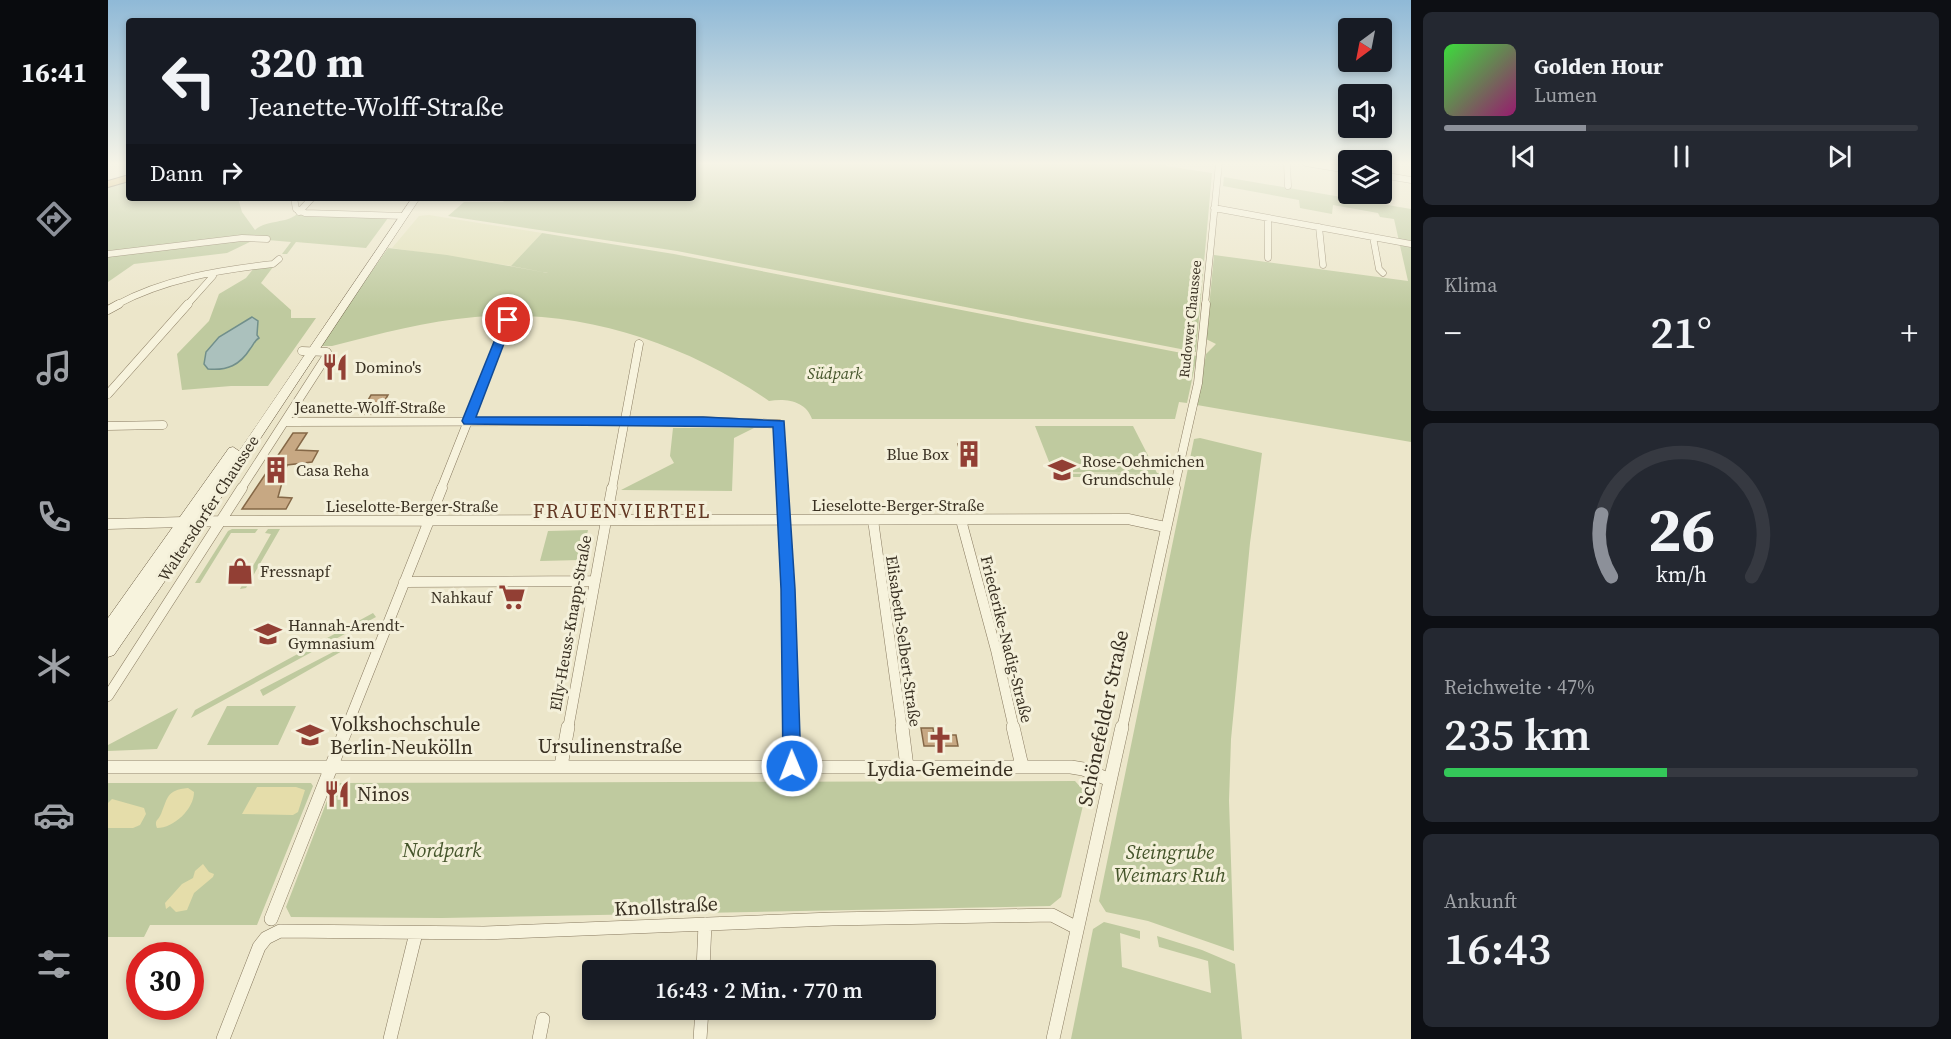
<!DOCTYPE html>
<html lang="de">
<meta charset="utf-8">
<style>
:root{--surface:#171b24;--page:#242831;--text:#f1f3f6;--muted:#9ea1a6;--line:#363941;--accent:#8c9099}
body{margin:0;font-family:"Source Serif 4",serif;background:var(--page);color:var(--text);height:100vh;display:flex;flex-direction:column;font-size:22px;white-space:nowrap}
*{box-sizing:border-box;margin:0}
p{font-size:20px;color:var(--muted)}
.icon{flex:none;width:33px;height:33px;fill:none;stroke:currentColor;stroke-width:2;stroke-linecap:round;stroke-linejoin:round}
.map{position:relative;flex:1;overflow:hidden}
.details{display:flex;flex-direction:column;gap:12px;padding:12px;background:#0d0f14;width:540px}
.details>*{flex:none}
.hud{position:absolute;left:18px;top:18px;width:570px;height:183px;border-radius:6px;box-shadow:0 3px 9px #0003;background:#171b24;color:var(--text);overflow:hidden}
.needle{width:39px;rotate:212deg}
.controls{position:absolute;left:1230px;top:18px;display:grid;gap:12px}
.controls a{display:grid;place-items:center;width:54px;height:54px;border-radius:6px;background:var(--surface);box-shadow:0 3px 9px #0003;font-size:30px}
.speed{position:absolute;left:18px;top:942px;display:flex;gap:12px;font-size:30px;font-weight:700;text-align:center}
.speed>*{display:grid;place-content:center;width:78px;height:78px;border-radius:50%;background:var(--surface);box-shadow:0 3px 9px #0003;line-height:1}
.speed .limit{border:9px solid #d22;background:#fff;color:#111}
.pin{position:absolute;display:grid;place-items:center;width:51px;height:51px;color:#fff;margin:-26px;border:3px solid #fff;border-radius:50%;box-shadow:0 2px 6px #0007}
.me{position:absolute;width:66px;margin:-33px;rotate:359deg;stroke-linejoin:round;filter:drop-shadow(0 0 4px #0008)}
.turn{display:flex;align-items:center;gap:21px;height:126px;padding:0 24px;font-size:27px}
.turn .icon{width:78px;height:78px;stroke-width:2.5}
.turn b{display:block;font-size:42px;line-height:51px}
.then{display:flex;align-items:center;height:57px;padding:0 24px;background:#0003;gap:12px;font-size:22px}
.big{font-size:45px;font-weight:600;line-height:1.1}
.details .widget{flex:1;display:flex;flex-direction:column;justify-content:center;gap:9px;min-width:0;padding:0 21px;border-radius:9px;background:var(--page)}
.details .dial{align-items:center;gap:0}
.dial svg{height:156px;overflow:visible;fill:none;stroke:var(--line);stroke-width:7;stroke-linecap:round;text-anchor:middle}
.dial text{fill:var(--text);stroke:none}
.song{display:flex;align-items:center;gap:18px}
.cover{width:72px;height:72px;border-radius:9px;background:linear-gradient(135deg,hsl(120 70% 55%),hsl(320 70% 35%))}
.played{height:6px;border-radius:3px;background:linear-gradient(90deg,var(--accent) 30%,var(--line) 30%)}
.keys{display:flex;justify-content:space-around;direction:ltr}
.heat{display:flex;justify-content:space-between;align-items:center;font-size:33px;direction:ltr}
.charge{height:9px;border-radius:4px;background:linear-gradient(90deg,#34c759 47%,var(--line) 0)}
.trip{position:absolute;left:474px;top:960px;width:354px;height:60px;border-radius:6px;background:var(--surface);box-shadow:0 3px 9px #0003;font-weight:600;line-height:60px;text-align:center}
main{display:flex;flex:1;min-height:0}
.tabs{display:flex;flex-direction:column;width:108px;justify-content:space-around;align-items:center;background:#090b0e;color:var(--muted)}
.tabs .icon{width:42px;height:42px}
.tabs .active{color:var(--accent)}
.tabs b{font-size:27px;color:var(--text)}
.map>svg:first-child{display:block}
.farmland{fill:#e1e0b8}
.green{fill:#bfca9f}
.sand{fill:#e5ddaa}
.water{fill:#abc1bd;stroke:#718f8b;stroke-width:1.5}
.building{fill:#c7a883;stroke:#856847;stroke-width:1.5}
.lines{fill:none;stroke-linecap:round;stroke-linejoin:round}
.street-far3-casing{stroke:#887a60;stroke-width:7}
.street-far2-casing{stroke:#887a60;stroke-width:9}
.street-far1-casing{stroke:#887a60;stroke-width:11}
.street-casing{stroke:#887a60;stroke-width:14}
.secondary-casing{stroke:#6a5b43;stroke-width:1}
.highway-casing{stroke:#564833;stroke-width:2}
.street-far3{stroke:#f7f3dd;stroke-width:6}
.street-far2{stroke:#f7f3dd;stroke-width:8}
.street-far1{stroke:#f7f3dd;stroke-width:10}
.street{stroke:#f7f3dd;stroke-width:13}
.secondary{fill:#f7f3dd;fill-rule:evenodd}
.highway{fill:#d3b063;fill-rule:evenodd}
.route{fill:#1a73e8;stroke:#114b97;stroke-width:1.5}
.labels{text-anchor:middle;stroke-width:6;stroke-linejoin:round;paint-order:stroke}
.far-street-label{font-size:14px;fill:#393022;stroke:#f4f0da}
.poi-label{font-size:16px;fill:#393022;stroke:#f4f0da;text-anchor:start}
.park-label{font-size:16px;font-style:italic;fill:#44542a;stroke:#f4f0da}
.street-label{font-size:16px;fill:#393022;stroke:#f4f0da}
.quarter-label{font-size:20px;letter-spacing:1.5px;fill:#633925;stroke:#f4f0da}
.near-street-label{font-size:20px;fill:#393022;stroke:#f4f0da}
.near-poi-label{font-size:20px;fill:#393022;stroke:#f4f0da;text-anchor:start}
.near-park-label{font-size:20px;font-style:italic;fill:#44542a;stroke:#f4f0da}
</style>
<main>
<nav class="tabs">
<b>16:41</b>
<svg class="icon active" aria-label="directions" viewBox="0 0 24 24"><path d="M12 3l9 9-9 9-9-9zM9 14v-3h6M13 9l2 2-2 2"/></svg>
<svg class="icon" aria-label="music" viewBox="0 0 24 24"><path d="M9 18V5l10-2v13"/><circle cx="6" cy="18" r="3"/><circle cx="16" cy="16" r="3"/></svg>
<svg class="icon" aria-label="phone" viewBox="0 0 24 24"><path d="M5 4h4l2 5-3 2q2 4 5 5l2-3 5 2v4C11 20 4 13 5 4z"/></svg>
<svg class="icon" aria-label="climate" viewBox="0 0 24 24"><path d="M12 3v18M4 7l16 10M4 17L20 7"/></svg>
<svg class="icon" aria-label="car" viewBox="0 0 24 24"><path d="M5 17H2v-5l4-1 3-4h7l3 4 3 1v5h-3M9 17h6M6 11h13"/><circle cx="7" cy="17" r="2"/><circle cx="17" cy="17" r="2"/></svg>
<svg class="icon" aria-label="filters" viewBox="0 0 24 24"><path d="M4 7h16M4 17h16"/><circle cx="9" cy="7" r="2"/><circle cx="15" cy="17" r="2"/></svg>
</nav>
<div class="map">
<svg width="1303" height="1039" viewBox="0 0 1303 1039">
<rect width="100%" height="100%" fill="#ece6ca"/>
<path class="farmland" d="M321,215L434,233L403,266L284,248L311,216Z"/>
<path class="green" d="M585,163H1058V166L1104,173L1088,352L569,251L340,216L356,202H395L399,198H585Z
M1116,177L1303,209V442L1089,405L1098,354L1108,344L1098,339L1106,255L1300,281L1286,219L1272,217L1270,213L1225,205L1224,214L1192,208L1191,200L1115,186Z
M21,181V198H130L134,212L147,230C160,219 178,224 189,214L280,218L258,248L188,242L179,254H174L183,242L148,239L119,253L26,264L0,282V187Z
M434,233L566,254L1089,356L1079,403L1071,402L1067,419H704C698,401 678,398 661,401C577,343 471,308 367,317C319,321 271,334 224,346H211L280,248L339,255L440,273L403,266Z
M165,267L153,283L183,310V318H208L160,386H123L74,390L69,354L101,321L111,294L138,278L146,268Z
M927,426H1025L1049,473H1052L1051,477H945L943,474L1045,473L945,472Z
M565,428H646L626,438L624,491L513,490L566,463L562,456Z
M1092,438L1154,453L1142,543L1123,739L1121,801L1126,951L1040,921L998,912L991,901L1086,439Z
M124,529H150L147,533H123L92,583H87L120,531Z
M160,529H172L138,588L132,589L163,534L157,533Z
M480,530L473,560L432,561L440,531Z
M265,613L268,617L83,718L87,710Z
M252,638L236,650L155,696L152,690Z
M119,706H188L170,745H99Z
M70,708L49,749L0,751V745Z
M967,781L978,793L953,897L942,906L334,918L183,917L178,907L220,798L225,786L229,783Z
M0,783H203L205,786L149,925H42L36,937H0Z
M996,922L1032,931V939L1012,933L1014,967L1103,993L1100,961L1051,947L1049,936L1094,950L1127,964L1134,1039H963L985,929Z"/>
<path class="sand" d="M149,787H188L197,790L190,812L185,815L134,814Z
M80,788L86,792C86,809 66,828 49,828C46,820 50,821 53,814C60,798 58,790 80,788Z
M4,799L36,808L38,814L32,825L25,828H0V803Z
M95,864L101,872L106,874L105,877L86,893L79,910L68,912L62,906L58,909L57,903L74,884L85,878L87,871Z"/>
<path class="water" d="M144,317L150,321L149,335L151,338C146,341 146,344 142,349C132,365 119,371 100,369L96,364L98,352L111,337Z"/>
<path class="building" d="M263,395H280L269,414H252Z
M185,433H199L188,450L210,451L204,462L179,465L170,497L184,498L178,509H134Z
M850,444L859,445L860,449H867L870,459H854Z
M813,728H825L826,735H848L850,746H816Z"/>
<g class="lines">
<defs>
<path id="street-far3" d="M1179,163L1180,186
M1198,163L1240,170
M1274,175L1303,180
M1251,194L1252,198
M186,198L188,209L197,213L296,216
M1106,208L1303,244
M191,212L204,198
M1160,218V258
M1211,227L1215,265
M1265,237L1271,269L1275,273
M0,254L134,238L159,239
M8,305C56,279 111,270 165,264L171,259
M79,305L105,276L104,273
M1097,305L1111,163"/>
<path id="street-far2" d="M0,310L11,304
M0,394L80,304
M177,422L595,421L671,424L675,489
M0,426L55,425
M133,489L220,354L219,352L194,351
M333,489L400,320
M504,489L531,344
M1066,489L1090,383L1098,304"/>
<path id="street-far1" d="M674,488L680,589L683,729
M765,520L794,729
M853,520L888,650L906,729
M0,524L113,521L1020,519L1057,527
M296,582L486,581
M0,696L134,488
M238,729L334,488
M460,729L504,488
M1014,729L1067,488"/>
<path id="street" d="M683,727L684,766
M794,727L799,767
M905,727L914,766
M453,766L460,727
M0,767H963L975,769L1002,780
M163,919L239,727
M595,970L597,924
M115,1039L151,947L158,938L172,931L376,933L724,919L944,915L969,928
M282,1039L308,933
M431,1039L435,1019
M592,1039L594,1010
M945,1039L1014,727"/>
<path id="secondary" d="M304,198H312L81,546L6,655L0,657V618L121,448L125,447L131,451Z"/>
<path id="highway" d="M21,175V181L0,187V181Z"/>
</defs>
<use href="#street-far3" class="street-far3-casing"/>
<use href="#street-far2" class="street-far2-casing"/>
<use href="#street-far1" class="street-far1-casing"/>
<use href="#street" class="street-casing"/>
<use href="#secondary" class="secondary-casing"/>
<use href="#highway" class="highway-casing"/>
<use href="#street-far3" class="street-far3"/>
<use href="#street-far2" class="street-far2"/>
<use href="#street-far1" class="street-far1"/>
<use href="#street" class="street"/>
<use href="#secondary" class="secondary"/>
<use href="#highway" class="highway"/>
</g>
<linearGradient id="sky" x2="0" y2="1"><stop stop-color="#8fb9d7"/><stop offset="0.53" stop-color="#f6f4e7"/><stop offset="1" stop-color="#f6f4e7" stop-opacity="0"/></linearGradient>
<rect width="1303" height="309" fill="url(#sky)"/>
<path class="route" d="M396,317L405,320L368,417H595L676,421L687,589L693,766L690,772L684,775L678,772L675,766L673,589L665,427L356,424L354,421Z"/>
<defs>
<symbol id="restaurant-bare" viewBox="-9 -9 18 18"><path d="M-5-6h1v4h1v-4h1v4h1v-4h1v5L-1.5 .5V6h-2V.5L-5-1ZM5-6V6H3V1.5H1.5Q1.5-4 5-6Z" fill="#923f34" stroke="#f4f0da" stroke-width="2.5" paint-order="stroke"/></symbol>
<symbol id="building-bare" viewBox="-9 -9 18 18"><path d="M-4-6H4V6H1V3H-1V6H-4ZM-2.5-4.3h1.7v1.8h-1.7ZM.8-4.3h1.7v1.8H.8ZM-2.5-1h1.7V.8h-1.7ZM.8-1h1.7V.8H.8Z" fill="#923f34" stroke="#f4f0da" stroke-width="2.5" paint-order="stroke"/></symbol>
<symbol id="school-bare" viewBox="-9 -9 18 18"><path d="M0-5L7-2L0 1L-7-2ZM-4 1L0 2.5L4 1V4Q0 6-4 4Z" fill="#923f34" stroke="#f4f0da" stroke-width="2.5" paint-order="stroke"/></symbol>
<symbol id="shop-bare" viewBox="-9 -9 18 18"><path d="M-5-2.5h2.3a2.7 3.5 0 0 1 5.4 0H5L5.5 6h-11ZM-1.5-2.5h3a1.5 2.3 0 0 0-3 0Z" fill="#923f34" stroke="#f4f0da" stroke-width="2.5" paint-order="stroke"/></symbol>
<symbol id="supermarket-bare" viewBox="-9 -9 18 18"><path d="M-6-5.5h2.5l.6 2H6L4.5 2H-2.5L-4.4-4H-6ZM-1.5 3.2a1.3 1.3 0 1 0 .1 0ZM3 3.2a1.3 1.3 0 1 0 .1 0Z" fill="#923f34" stroke="#f4f0da" stroke-width="2.5" paint-order="stroke"/></symbol>
<symbol id="university-bare" viewBox="-9 -9 18 18"><path d="M0-5L7-2L0 1L-7-2ZM-4 1L0 2.5L4 1V4Q0 6-4 4Z" fill="#923f34" stroke="#f4f0da" stroke-width="2.5" paint-order="stroke"/></symbol>
<symbol id="church-bare" viewBox="-9 -9 18 18"><path d="M-1.2-6h2.4v3.5h3.3v2.4h-3.3V6h-2.4V-.1h-3.3v-2.4h3.3Z" fill="#923f34" stroke="#f4f0da" stroke-width="2.5" paint-order="stroke"/></symbol>
</defs>
<g fill-rule="evenodd">
<use href="#restaurant-bare" x="208" y="348" width="38" height="38"/>
<use href="#building-bare" x="842" y="435" width="38" height="38"/>
<use href="#building-bare" x="149" y="451" width="38" height="38"/>
<use href="#school-bare" x="935" y="451" width="38" height="38"/>
<use href="#shop-bare" x="113" y="552" width="38" height="38"/>
<use href="#supermarket-bare" x="385" y="578" width="38" height="38"/>
<use href="#school-bare" x="141" y="615" width="38" height="38"/>
<use href="#university-bare" x="183" y="716" width="38" height="38"/>
<use href="#church-bare" x="813" y="721" width="38" height="38"/>
<use href="#restaurant-bare" x="210" y="775" width="38" height="38"/>
</g>
<g class="labels">
<g class="far-street-label">
<text transform="translate(1082 319) rotate(-84)" y="5">Rudower Chaussee</text>
</g>
<g class="poi-label">
<text x="247" y="373">Domino's</text>
<text x="841" y="460" text-anchor="end">Blue Box</text>
<text x="974" y="467">Rose-Oehmichen<tspan x="974" dy="18">Grundschule</tspan></text>
<text x="188" y="476">Casa Reha</text>
<text x="152" y="577">Fressnapf</text>
<text x="384" y="603" text-anchor="end">Nahkauf</text>
<text x="180" y="631">Hannah-Arendt-<tspan x="180" dy="18">Gymnasium</tspan></text>
</g>
<g class="park-label">
<text x="727" y="379">Südpark</text>
</g>
<g class="street-label">
<text x="262" y="413">Jeanette-Wolff-Straße</text>
<text x="790" y="511">Lieselotte-Berger-Straße</text>
<text x="304" y="512">Lieselotte-Berger-Straße</text>
<text transform="translate(100 508) rotate(-57)" y="6">Waltersdorfer Chaussee</text>
<text transform="translate(462 623) rotate(-80)" y="6">Elly-Heuss-Knapp-Straße</text>
<text transform="translate(899 639) rotate(76)" y="6">Friederike-Nadig-Straße</text>
<text transform="translate(796 641) rotate(82)" y="6">Elisabeth-Selbert-Straße</text>
</g>
<g class="quarter-label">
<text x="514" y="518">FRAUENVIERTEL</text>
</g>
<g class="near-street-label">
<text transform="translate(995 718) rotate(-78)" y="7">Schönefelder Straße</text>
<text x="502" y="753">Ursulinenstraße</text>
<text transform="translate(558 906) rotate(-3)" y="7">Knollstraße</text>
</g>
<g class="near-poi-label">
<text x="222" y="731">Volkshochschule<tspan x="222" dy="23">Berlin-Neukölln</tspan></text>
<text x="832" y="776" text-anchor="middle">Lydia-Gemeinde</text>
<text x="249" y="801">Ninos</text>
</g>
<g class="near-park-label">
<text x="334" y="857">Nordpark</text>
<text x="1062" y="859">Steingrube<tspan x="1062" dy="23">Weimars Ruh</tspan></text>
</g>
</g>
</svg>
<div class="controls">
<a><svg class="needle" viewBox="-14 -14 28 28"><path d="M0-13l5 13h-10z" fill="#e53935"/><path d="M0 13l5-13h-10z" fill="#9ea1a6"/></svg></a>
<a><svg class="icon" aria-label="sound" viewBox="0 0 24 24"><path d="M4 9h4l5-4v14l-5-4H4zM17 9q2 3 0 6"/></svg></a>
<a><svg class="icon" aria-label="layers" viewBox="0 0 24 24"><path d="M12 4l9 5-9 5-9-5zM3 14l9 5 9-5"/></svg></a>
</div>
<div class="speed"><div class="limit">30</div></div>
<div class="pin" style="left:400px;top:320px;background:#d93025"><svg class="icon" aria-label="arrive" viewBox="0 0 24 24"><path d="M6 21V4h12l-3 4 3 4H6"/></svg></div>
<svg class="me" style="left:684px;top:766px" viewBox="-20 -20 40 40"><circle r="17" fill="#1a73e8" stroke="#fff" stroke-width="3"/><path d="M0-11L8 9 0 5-8 9z" fill="#fff"/></svg>
<div class="trip">16:43 · 2 Min. · 770 m</div>
<div class="hud">
<div class="turn"><svg class="icon" aria-label="left" viewBox="0 0 24 24"><path d="M17 20v-9H6M10 6l-5 5 5 5"/></svg><div><b>320 m</b>Jeanette-Wolff-Straße</div></div>
<div class="then">Dann<svg class="icon" aria-label="right" viewBox="0 0 24 24"><path d="M7 20v-9h11M14 6l5 5-5 5"/></svg></div>
</div>
</div>
<section class="details">
<div class="widget">
<div class="song"><i class="cover"></i><div><b>Golden Hour</b><p>Lumen</p></div></div>
<div class="played"></div>
<div class="keys"><svg class="icon" aria-label="previous" viewBox="0 0 24 24"><path d="M18 5L8 12l10 7zM5 5v14"/></svg><svg class="icon" aria-label="pause" viewBox="0 0 24 24"><path d="M8 5v14M16 5v14"/></svg><svg class="icon" aria-label="next" viewBox="0 0 24 24"><path d="M6 5l10 7-10 7zM19 5v14"/></svg></div>
</div>
<div class="widget"><p>Klima</p>
<div class="heat"><a>−</a><b class="big">21°</b><a>+</a></div>
</div>
<div class="widget dial"><svg viewBox="0 0 100 80">
<path d="M14 69A42 42 0 1 1 86 69"/>
<path d="M14 69A42 42 0 0 1 9 37" stroke="#8c9099"/>
<text x="50" y="56" font-size="32" font-weight="700">26</text>
<text x="50" y="72" font-size="11">km/h</text>
</svg></div>
<div class="widget"><p>Reichweite · 47%</p><b class="big">235 km</b><div class="charge"></div></div>
<div class="widget"><p>Ankunft</p><b class="big">16:43</b></div>
</section>
</main>
